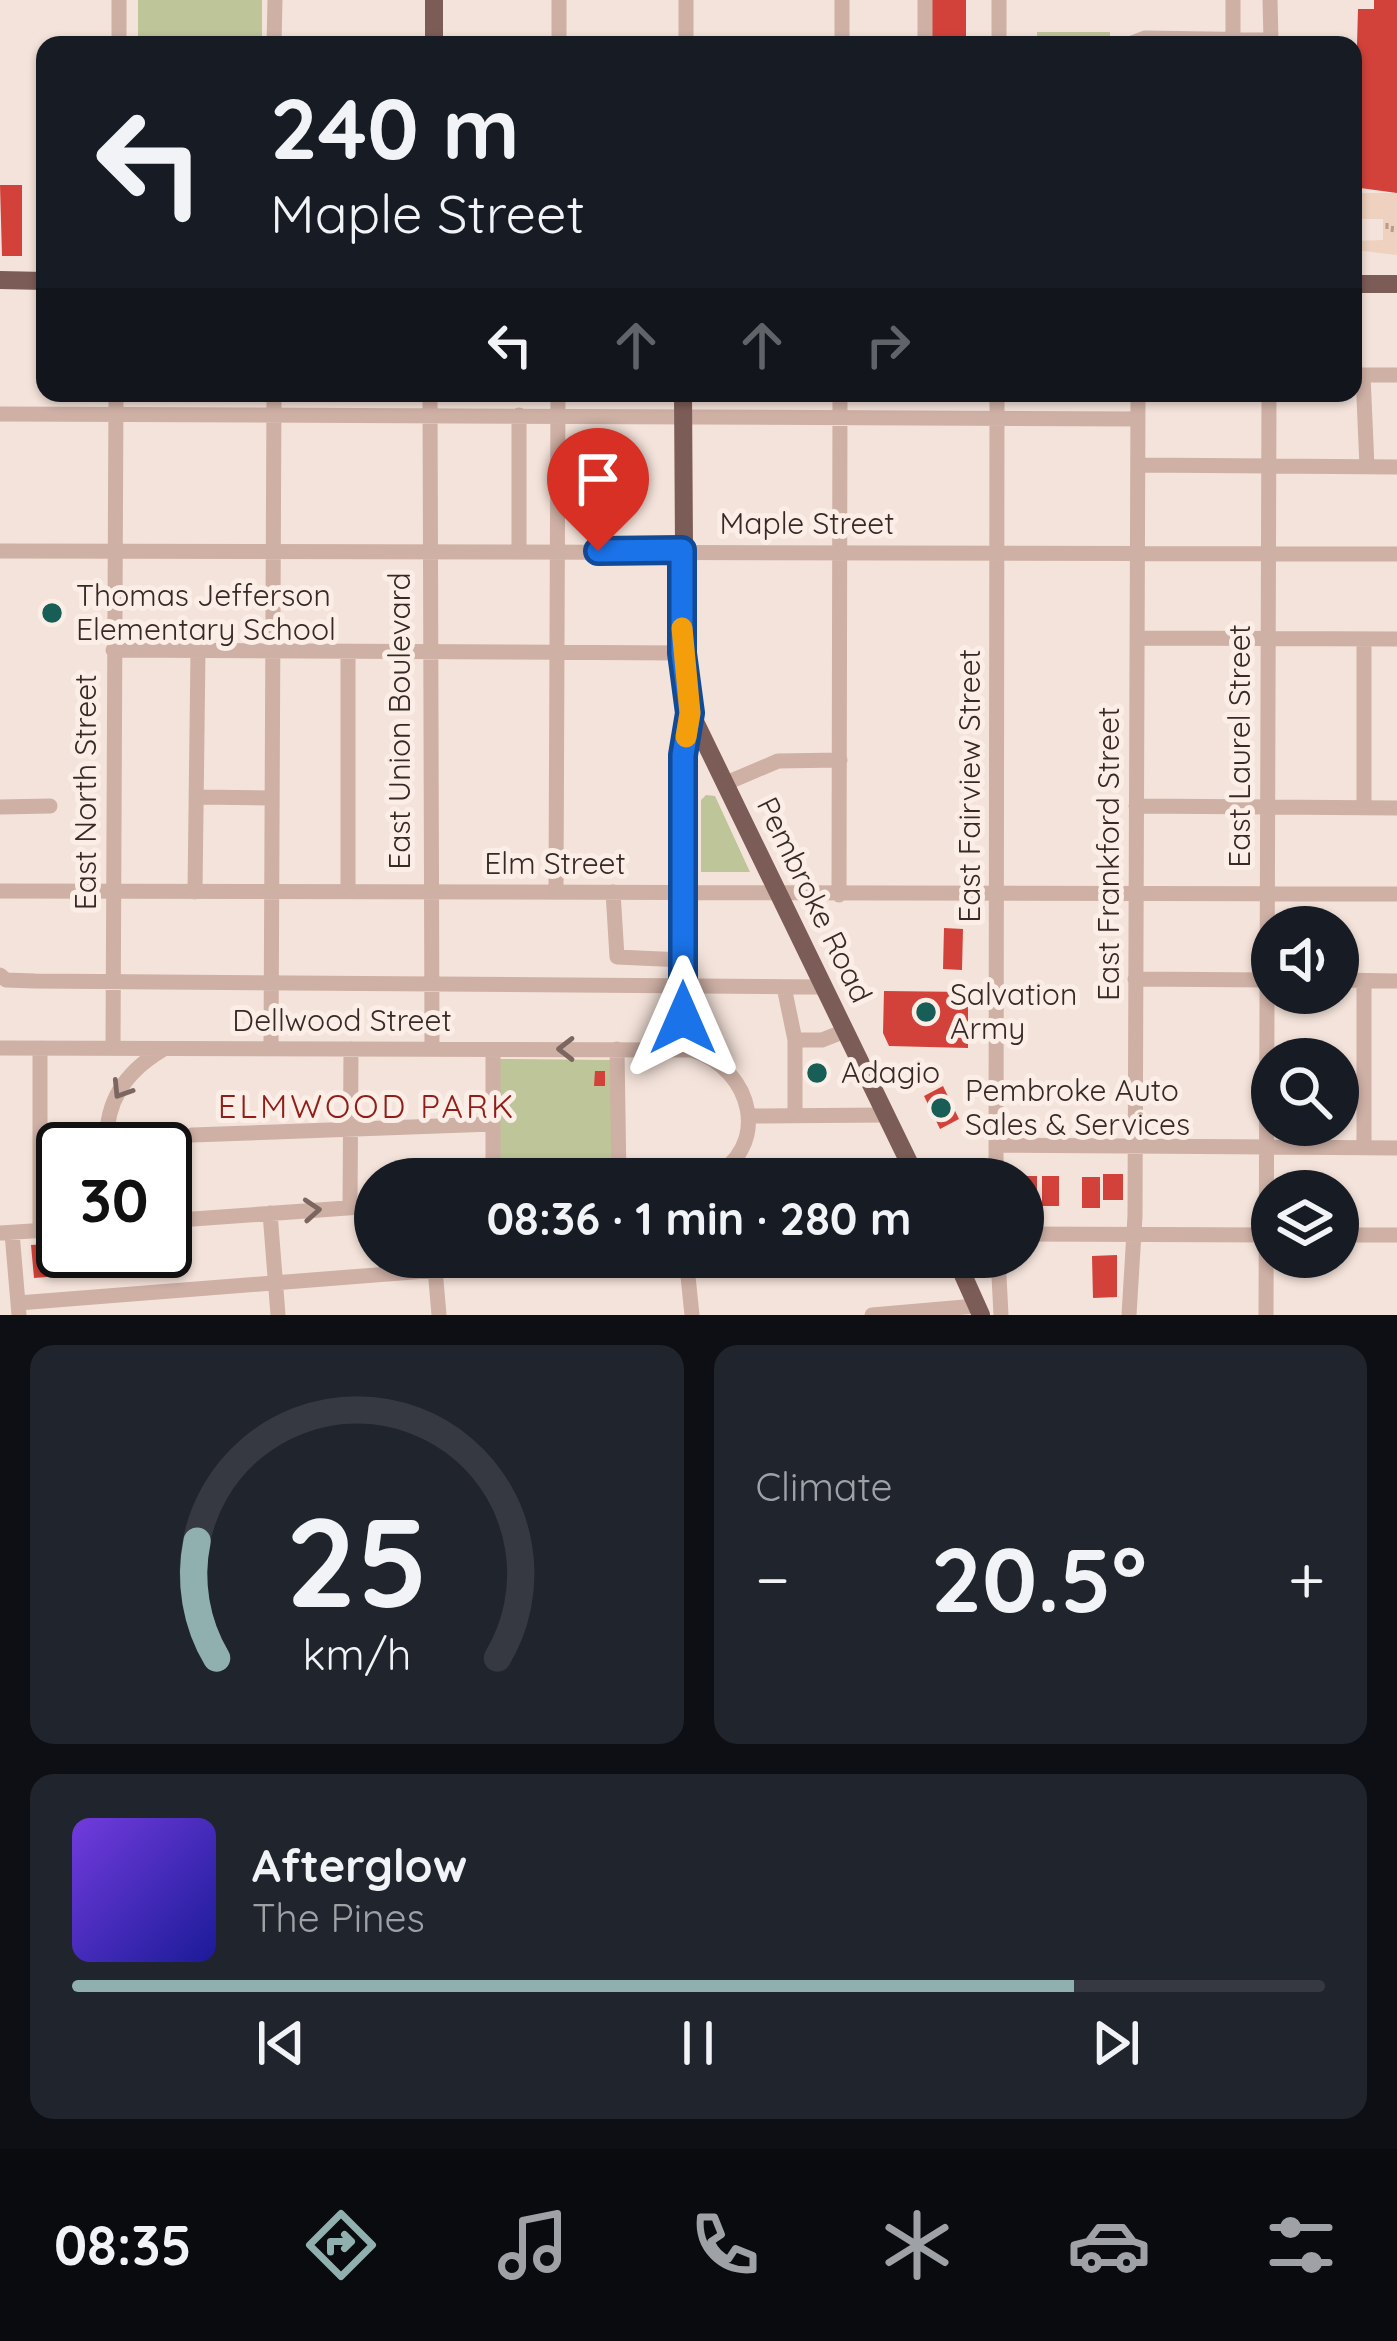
<!DOCTYPE html>
<meta charset="utf-8">
<style>
:root{--surface:#171b24;--page:#20242c;--text:#f1f3f6;--muted:#9ea1a6;--line:#363941;--accent:#8fb0ae}
body{margin:0;font-family:Quicksand,sans-serif;background:var(--page);color:var(--text);height:100vh;display:flex;flex-direction:column;font-size:45px;white-space:nowrap}
*{box-sizing:border-box;margin:0}
p{font-size:39px;color:var(--muted)}
.icon{flex:none;width:66px;height:66px;fill:none;stroke:currentColor;stroke-width:2;stroke-linecap:round;stroke-linejoin:round}
.map{position:relative;height:1315px;overflow:hidden}
.sheet{display:flex;flex-direction:column;gap:30px;padding:30px;background:#0d0f14;flex:1}
.sheet>*{flex:none}
.top-card{position:absolute;left:36px;top:36px;width:1326px;height:366px;border-radius:24px;box-shadow:0 3px 9px #0004;background:#171b24;color:var(--text);overflow:hidden}
.buttons{position:absolute;left:1251px;top:906px;display:grid;gap:24px}
.buttons a{display:grid;place-items:center;width:108px;height:108px;border-radius:50%;background:var(--surface);box-shadow:0 3px 9px #0004;font-size:60px}
.speed{position:absolute;left:36px;top:1122px;display:flex;gap:24px;font-size:60px;font-weight:700;text-align:center}
.speed>*{display:grid;place-content:center;width:156px;height:156px;border-radius:50%;background:var(--surface);box-shadow:0 3px 9px #0004;line-height:1}
.speed .limit{border:6px solid #111;border-radius:18px;background:#fff;color:#111}
.pin{position:absolute;display:grid;place-items:center;width:102px;height:102px;color:#fff;margin:-123px -51px;border-radius:50% 50% 50% 0;rotate:-45deg;box-shadow:0 0 12px #0007}
.pin .icon{rotate:45deg}
.me{position:absolute;width:132px;margin:-66px;rotate:0deg;stroke-linejoin:round;filter:drop-shadow(0 0 9px #0008)}
.turn{display:flex;align-items:center;gap:42px;height:252px;padding:0 36px;font-size:54px}
.turn .icon{width:156px;height:156px;stroke-width:2.5}
.turn b{display:block;font-size:84px;line-height:102px}
.lanes{display:flex;align-items:center;height:114px;padding:0 36px;background:#0003;justify-content:center;gap:60px;direction:ltr}
.lanes .off{opacity:.35}
.big{font-size:90px;font-weight:700;line-height:1.1}
.sheet .card{flex:1;display:flex;flex-direction:column;justify-content:center;gap:18px;min-width:0;padding:0 42px;border-radius:24px;background:var(--page)}
.sheet .dial{align-items:center;gap:0}
.dial svg{height:312px;overflow:visible;fill:none;stroke:var(--line);stroke-width:7;stroke-linecap:round;text-anchor:middle}
.dial text{fill:var(--text);stroke:none}
.song{display:flex;align-items:center;gap:36px}
.cover{width:144px;height:144px;border-radius:18px;background:linear-gradient(135deg,hsl(260 70% 55%),hsl(240 70% 35%))}
.played{height:12px;border-radius:6px;background:linear-gradient(90deg,var(--accent) 80%,var(--line) 80%)}
.keys{display:flex;justify-content:space-around;direction:ltr}
.heat{display:flex;justify-content:space-between;align-items:center;font-size:66px;direction:ltr}
.sheet .tiles{flex:1;display:grid;gap:30px;grid-template-columns:1fr 1fr}
.card:last-child{grid-column:span 2}
.trip{position:absolute;left:354px;top:1158px;width:690px;height:120px;border-radius:60px;background:var(--surface);box-shadow:0 3px 9px #0004;font-weight:700;line-height:120px;text-align:center}
.dock{display:flex;height:192px;justify-content:space-around;align-items:center;background:#090b0e;color:var(--muted)}
.dock .icon{width:84px;height:84px}
.dock .current{color:var(--accent)}
.dock b{font-size:54px;color:var(--text)}
.map>svg:first-child{display:block}
.green{fill:#bec598}
.plaza{fill:#eed1bf}
.building{fill:#d2423a}
.lines{fill:none;stroke-linecap:round;stroke-linejoin:round}
.path{stroke:#ba998f;stroke-width:3;stroke-dasharray:6 6;stroke-linecap:butt}
.minor{stroke:#ceb0a5;stroke-width:15}
.major{stroke:#7c5c56;stroke-width:18}
.oneway{stroke:#7c6660}
.route-casing{stroke:#114b97;stroke-width:30}
.route{stroke:#1a73e8;stroke-width:21}
.slow{stroke:#f59e0b;stroke-width:21}
.poi-dot{fill:#185e56;stroke:#fbeee7;stroke-width:4.5}
.labels{text-anchor:middle;stroke-width:10;stroke-linejoin:round;paint-order:stroke}
.street-label{font-size:30px;fill:#382927;stroke:#fbeee7}
.poi-label{font-size:30px;fill:#382927;stroke:#fbeee7;text-anchor:start}
.neighbourhood-label{font-size:33px;letter-spacing:3px;fill:#901d17;stroke:#fbeee7}
</style>
<div class="map">
<svg width="1397" height="1315" viewBox="0 0 1397 1315">
<rect width="100%" height="100%" fill="#f4e3da"/>
<path class="green" d="M138,0H262V45H138Z
M1037,32H1110V45H1037Z
M706,795L715,796L750,872H701V800Z
M500,1059L612,1060V1177L499,1179Z"/>
<path class="plaza" d="M1353,193H1397V255L1355,250V241L1383,240V219H1353Z"/>
<path class="building" d="M928,0H966V45H929Z
M1374,0H1397V193L1353,187L1358,9H1374Z
M0,185H22V256H2Z
M944,928L963,929L962,970L943,969Z
M884,991L968,992V1048L889,1046L883,1033Z
M595,1071H605V1086H594Z
M943,1086L959,1119L940,1129L924,1096Z
M1103,1174H1123V1200H1103Z
M1023,1176H1037V1205H1023Z
M1042,1176H1059V1206H1042Z
M1082,1177H1100V1208H1082Z
M45,1244L47,1277L34,1278L31,1245Z
M1117,1255V1297L1093,1298L1092,1256Z"/>
<g class="lines">
<path class="path" d="M1387,223V232
M1392,232L1393,223"/>
<path class="minor" d="M842,0V45
M1233,0V39
M119,45V0
M274,45L275,0
M559,45V0
M686,45V0
M925,45V0
M999,45V0
M1127,45L1145,38L1271,40L1270,0
M1356,375H1397
M1363,375L1367,467
M430,393L432,1048
M0,414L1138,419
M519,415V551
M1138,465L1397,467
M0,551L1397,554
M1137,638L1397,639
M1364,639V807
M113,650L682,653
M724,784L778,761L840,760
M198,797L271,798
M1136,806L1397,808
M0,807L50,806
M348,890V654
M0,891L1397,894
M195,892L198,650
M556,892L558,393
M613,892L617,957L683,960
M839,895L840,393
M0,975L6,980L35,981L824,987
M1135,979L1270,980
M1338,980L1397,981
M784,987L795,1040
M271,1047L274,393
M0,1048L692,1050C753,1069 773,1148 709,1179
M113,1048L116,393
M617,1049L619,1179
M493,1050V1179
M683,1050V755L690,713
M749,1116L885,1115
M795,1116V1040H822L845,1031
M192,1135L493,1124
M996,1145L1397,1148
M1364,1146V981
M107,1149C104,1103 124,1073 162,1050
M996,1179L997,393
M350,1207L351,1049
M270,1213L278,1315
M165,1221L375,1206
M40,1230V1048
M0,1233L63,1229
M12,1233L19,1315
M1023,1234L1272,1235
M1338,1235H1397
M434,1257L439,1315
M686,1257L692,1315
M998,1257L1001,1315
M18,1303L605,1257
M872,1315L976,1306
M1129,1315L1135,1216L1138,393
M1266,1315L1269,393"/>
<path class="major" d="M434,45V0
M0,280L45,281
M1353,284H1397
M683,393L685,701L917,1179
M955,1257L981,1315"/>
</g>
<defs><path id="oneway-chevron" d="M-2-3.5L2.5 0L-2 3.5" fill="none" stroke-width="1.6" stroke-linecap="round" stroke-linejoin="round" transform="scale(3)"/></defs>
<g class="oneway">
<use href="#oneway-chevron" transform="translate(566 1049) rotate(180)"/>
<use href="#oneway-chevron" transform="translate(121 1090) rotate(122)"/>
<use href="#oneway-chevron" transform="translate(312 1210) rotate(-4)"/>
</g>
<g class="lines">
<defs>
<path id="route" d="M598,551L682,550V653L690,713L683,755V1018"/>
</defs>
<use href="#route" class="route-casing"/>
<use href="#route" class="route"/>
<path class="slow" d="M682,628L690,713L686,737"/>
</g>
<g class="poi-dot">
<circle cx="52" cy="613" r="12"/>
<circle cx="926" cy="1012" r="12"/>
<circle cx="817" cy="1073" r="12"/>
<circle cx="941" cy="1108" r="12"/>
</g>
<g class="labels">
<g class="street-label">
<text x="807" y="534">Maple Street</text>
<text transform="translate(400 721) rotate(-90)" y="10">East Union Boulevard</text>
<text transform="translate(1240 746) rotate(-90)" y="10">East Laurel Street</text>
<text transform="translate(970 786) rotate(-90)" y="10">East Fairview Street</text>
<text transform="translate(86 792) rotate(-90)" y="10">East North Street</text>
<text transform="translate(1109 854) rotate(-90)" y="10">East Frankford Street</text>
<text x="555" y="874">Elm Street</text>
<text transform="translate(814 900) rotate(64)" y="10">Pembroke Road</text>
<text x="342" y="1031">Dellwood Street</text>
</g>
<g class="poi-label">
<text x="76" y="606">Thomas Jefferson<tspan x="76" dy="34">Elementary School</tspan></text>
<text x="950" y="1005">Salvation<tspan x="950" dy="34">Army</tspan></text>
<text x="841" y="1083">Adagio</text>
<text x="965" y="1101">Pembroke Auto<tspan x="965" dy="34">Sales &amp; Services</tspan></text>
</g>
<g class="neighbourhood-label">
<text x="367" y="1118">ELMWOOD PARK</text>
</g>
</g>
</svg>
<div class="buttons">
<a><svg class="icon" aria-label="sound" viewBox="0 0 24 24"><path d="M4 9h4l5-4v14l-5-4H4zM17 9q2 3 0 6"/></svg></a>
<a><svg class="icon" aria-label="search" viewBox="0 0 24 24"><circle cx="10" cy="10" r="6"/><path d="M15 15l6 6"/></svg></a>
<a><svg class="icon" aria-label="layers" viewBox="0 0 24 24"><path d="M12 4l9 5-9 5-9-5zM3 14l9 5 9-5"/></svg></a>
</div>
<div class="speed"><div class="limit">30</div></div>
<div class="pin" style="left:598px;top:551px;background:#d93025"><svg class="icon" aria-label="arrive" viewBox="0 0 24 24"><path d="M6 21V4h12l-3 4 3 4H6"/></svg></div>
<svg class="me" style="left:683px;top:1018px" viewBox="-20 -20 40 40"><path d="M0-17L14 15 0 8-14 15z" fill="#1a73e8" stroke="#fff" stroke-width="4"/></svg>
<div class="trip">08:36 · 1 min · 280 m</div>
<div class="top-card">
<div class="turn"><svg class="icon" aria-label="left" viewBox="0 0 24 24"><path d="M17 20v-9H6M10 6l-5 5 5 5"/></svg><div><b>240 m</b>Maple Street</div></div>
<div class="lanes"><svg class="icon" aria-label="left" viewBox="0 0 24 24"><path d="M17 20v-9H6M10 6l-5 5 5 5"/></svg><svg class="icon off" aria-label="ahead" viewBox="0 0 24 24"><path d="M12 20V5M6 11l6-6 6 6"/></svg><svg class="icon off" aria-label="ahead" viewBox="0 0 24 24"><path d="M12 20V5M6 11l6-6 6 6"/></svg><svg class="icon off" aria-label="right" viewBox="0 0 24 24"><path d="M7 20v-9h11M14 6l5 5-5 5"/></svg></div>
</div>
</div>
<section class="sheet">
<div class="tiles">
<div class="card dial"><svg viewBox="0 0 100 80">
<path d="M14 69A42 42 0 1 1 86 69"/>
<path d="M14 69A42 42 0 0 1 9 39" stroke="#8fb0ae"/>
<text x="50" y="56" font-size="32" font-weight="700">25</text>
<text x="50" y="72" font-size="11">km/h</text>
</svg></div>
<div class="card"><p>Climate</p>
<div class="heat"><a>−</a><b class="big">20.5°</b><a>+</a></div>
</div>
<div class="card">
<div class="song"><i class="cover"></i><div><b>Afterglow</b><p>The Pines</p></div></div>
<div class="played"></div>
<div class="keys"><svg class="icon" aria-label="previous" viewBox="0 0 24 24"><path d="M18 5L8 12l10 7zM5 5v14"/></svg><svg class="icon" aria-label="pause" viewBox="0 0 24 24"><path d="M8 5v14M16 5v14"/></svg><svg class="icon" aria-label="next" viewBox="0 0 24 24"><path d="M6 5l10 7-10 7zM19 5v14"/></svg></div>
</div>
</div>
</section>
<nav class="dock">
<b>08:35</b>
<svg class="icon current" aria-label="directions" viewBox="0 0 24 24"><path d="M12 3l9 9-9 9-9-9zM9 14v-3h6M13 9l2 2-2 2"/></svg>
<svg class="icon" aria-label="music" viewBox="0 0 24 24"><path d="M9 18V5l10-2v13"/><circle cx="6" cy="18" r="3"/><circle cx="16" cy="16" r="3"/></svg>
<svg class="icon" aria-label="phone" viewBox="0 0 24 24"><path d="M5 4h4l2 5-3 2q2 4 5 5l2-3 5 2v4C11 20 4 13 5 4z"/></svg>
<svg class="icon" aria-label="climate" viewBox="0 0 24 24"><path d="M12 3v18M4 7l16 10M4 17L20 7"/></svg>
<svg class="icon" aria-label="car" viewBox="0 0 24 24"><path d="M5 17H2v-5l4-1 3-4h7l3 4 3 1v5h-3M9 17h6M6 11h13"/><circle cx="7" cy="17" r="2"/><circle cx="17" cy="17" r="2"/></svg>
<svg class="icon" aria-label="filters" viewBox="0 0 24 24"><path d="M4 7h16M4 17h16"/><circle cx="9" cy="7" r="2"/><circle cx="15" cy="17" r="2"/></svg>
</nav>
